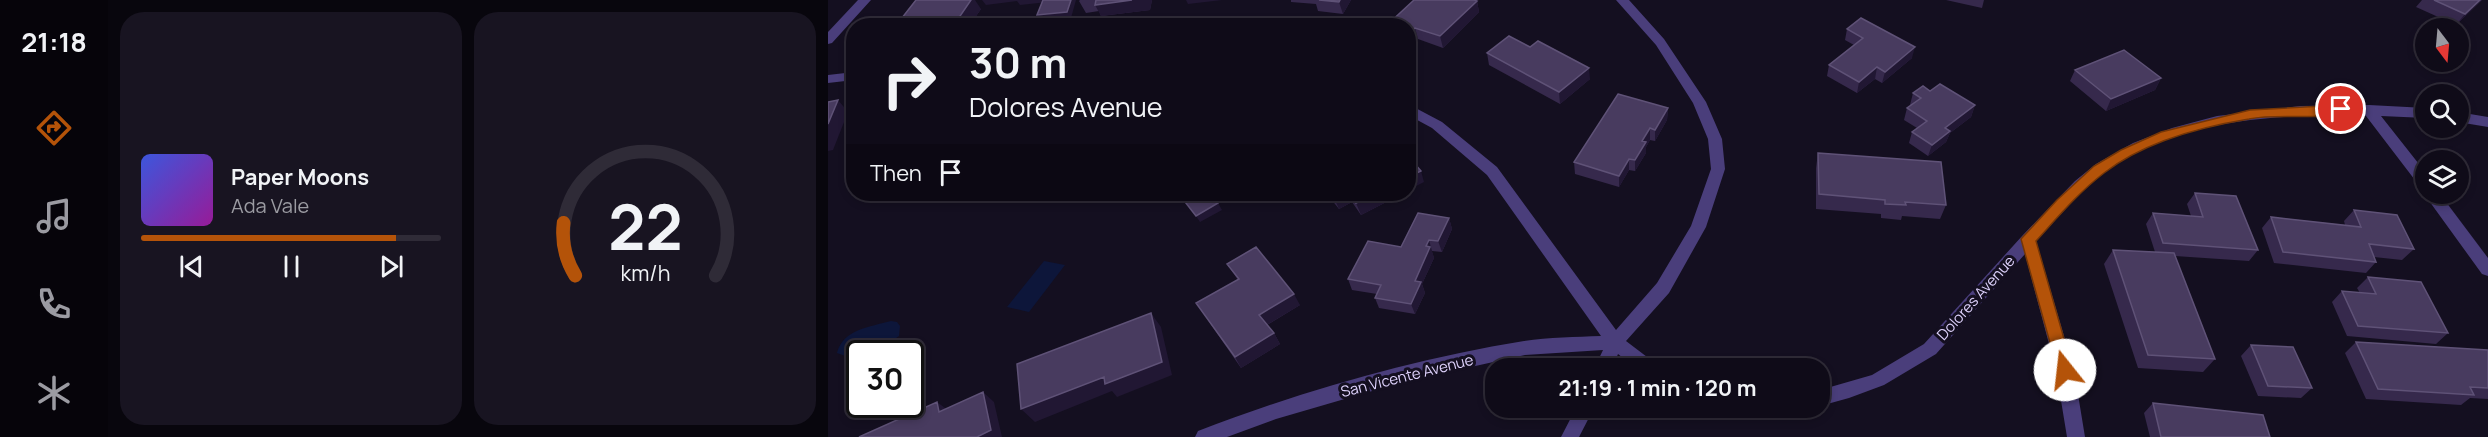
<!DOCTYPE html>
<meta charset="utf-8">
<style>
:root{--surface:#0f0b18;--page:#181421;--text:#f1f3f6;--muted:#9b9ba2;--line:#2f2b37;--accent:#b45309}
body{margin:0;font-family:Manrope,sans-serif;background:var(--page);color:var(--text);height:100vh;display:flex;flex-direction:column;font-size:22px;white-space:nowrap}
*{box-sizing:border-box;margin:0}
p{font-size:20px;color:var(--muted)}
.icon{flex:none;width:33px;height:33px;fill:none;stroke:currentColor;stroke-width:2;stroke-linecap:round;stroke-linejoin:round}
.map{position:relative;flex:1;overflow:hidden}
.panel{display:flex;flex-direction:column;gap:12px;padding:12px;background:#08060d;width:720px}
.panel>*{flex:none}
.guide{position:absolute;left:18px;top:18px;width:570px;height:183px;border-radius:24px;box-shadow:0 3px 9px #0003,0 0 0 2px var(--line);background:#0f0b18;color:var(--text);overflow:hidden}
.needle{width:39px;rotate:164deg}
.controls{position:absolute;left:1587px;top:18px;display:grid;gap:12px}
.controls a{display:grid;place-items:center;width:54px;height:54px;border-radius:50%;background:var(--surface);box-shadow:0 3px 9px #0003,0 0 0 2px var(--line);font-size:30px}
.speed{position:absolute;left:18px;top:340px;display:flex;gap:12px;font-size:30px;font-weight:700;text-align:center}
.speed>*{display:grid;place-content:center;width:78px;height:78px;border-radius:50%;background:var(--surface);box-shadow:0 3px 9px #0003,0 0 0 2px var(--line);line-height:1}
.speed .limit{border:3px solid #111;border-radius:9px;background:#fff;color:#111}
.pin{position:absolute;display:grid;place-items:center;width:51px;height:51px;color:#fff;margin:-26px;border:3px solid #fff;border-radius:50%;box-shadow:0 2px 6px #0007}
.me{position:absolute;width:66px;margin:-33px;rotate:344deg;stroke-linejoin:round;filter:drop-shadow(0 0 4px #0008)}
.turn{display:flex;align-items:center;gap:21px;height:126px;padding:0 24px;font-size:27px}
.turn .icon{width:78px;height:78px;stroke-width:2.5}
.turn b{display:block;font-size:42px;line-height:51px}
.then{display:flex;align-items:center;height:57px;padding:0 24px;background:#0003;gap:12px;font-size:22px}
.panel .tile{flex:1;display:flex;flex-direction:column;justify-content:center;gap:9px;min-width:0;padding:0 21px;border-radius:24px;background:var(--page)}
.panel .dial{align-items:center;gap:0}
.dial svg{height:156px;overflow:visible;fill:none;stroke:var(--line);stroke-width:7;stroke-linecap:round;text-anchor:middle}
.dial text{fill:var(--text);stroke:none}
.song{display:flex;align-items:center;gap:18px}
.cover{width:72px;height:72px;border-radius:9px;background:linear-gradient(135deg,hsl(230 70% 55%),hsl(300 70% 35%))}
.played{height:6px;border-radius:3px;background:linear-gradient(90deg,var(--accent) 85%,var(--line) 85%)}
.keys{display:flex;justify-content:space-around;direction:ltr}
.panel .tiles{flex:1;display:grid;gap:12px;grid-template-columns:repeat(2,1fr)}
.trip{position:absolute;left:657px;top:358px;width:345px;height:60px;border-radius:24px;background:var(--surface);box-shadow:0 3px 9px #0003,0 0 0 2px var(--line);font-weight:700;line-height:60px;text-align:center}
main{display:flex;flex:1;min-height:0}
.menu{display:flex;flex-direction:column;width:108px;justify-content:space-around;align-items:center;background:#06040a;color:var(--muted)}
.menu .icon{width:42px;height:42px}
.menu .selected{color:var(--accent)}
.menu b{font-size:27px;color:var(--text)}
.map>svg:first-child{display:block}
.water{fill:#0d163a}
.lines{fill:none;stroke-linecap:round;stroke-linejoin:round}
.minor{fill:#4a3e7b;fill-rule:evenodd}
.wall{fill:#36294c}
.shaded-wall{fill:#211733}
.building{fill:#483b5f;stroke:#5f5277;stroke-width:1.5}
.route{fill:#b45309;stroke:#753606;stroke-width:1.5}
.labels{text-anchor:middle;stroke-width:6;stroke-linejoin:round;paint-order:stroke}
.street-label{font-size:15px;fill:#ddd1fb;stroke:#140f20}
</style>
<main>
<nav class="menu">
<b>21:18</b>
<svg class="icon selected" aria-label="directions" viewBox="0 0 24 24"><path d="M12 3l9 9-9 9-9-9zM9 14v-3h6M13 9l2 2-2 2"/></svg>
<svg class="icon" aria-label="music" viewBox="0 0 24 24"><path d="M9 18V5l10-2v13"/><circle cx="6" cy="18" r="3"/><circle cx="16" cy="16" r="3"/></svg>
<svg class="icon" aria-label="phone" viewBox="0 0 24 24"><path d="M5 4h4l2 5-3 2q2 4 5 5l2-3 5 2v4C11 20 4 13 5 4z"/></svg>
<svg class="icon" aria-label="climate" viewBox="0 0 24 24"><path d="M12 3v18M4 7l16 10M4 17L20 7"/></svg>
</nav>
<section class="panel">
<div class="tiles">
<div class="tile">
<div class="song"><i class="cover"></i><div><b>Paper Moons</b><p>Ada Vale</p></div></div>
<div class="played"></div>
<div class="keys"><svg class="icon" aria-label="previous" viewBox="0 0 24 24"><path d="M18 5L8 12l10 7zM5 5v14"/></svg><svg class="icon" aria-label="pause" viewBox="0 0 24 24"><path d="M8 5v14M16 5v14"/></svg><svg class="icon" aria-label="next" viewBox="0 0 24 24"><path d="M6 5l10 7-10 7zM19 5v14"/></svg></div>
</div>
<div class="tile dial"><svg viewBox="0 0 100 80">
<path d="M14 69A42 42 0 1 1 86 69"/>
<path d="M14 69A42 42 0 0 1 8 42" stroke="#b45309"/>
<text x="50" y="56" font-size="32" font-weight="700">22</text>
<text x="50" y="72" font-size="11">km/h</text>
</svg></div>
</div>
</section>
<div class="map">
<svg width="1660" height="437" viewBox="0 0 1660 437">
<rect width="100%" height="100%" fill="#140f20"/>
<path class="water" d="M216,261L237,265L201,312L179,307Z
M63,321L69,322L72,326L71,336L56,346L20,357L9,353C15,329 42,327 63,321Z"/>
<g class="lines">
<path class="minor" d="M30,0H43L4,43L0,44V32Z
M788,0H801L836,39L878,102L894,139L897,169L878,227L841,293L798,341L823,360L833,364L836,369H809L790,354L784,369H766L775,350L697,355L575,382L448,419L399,437H367L370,431C474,391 585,359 696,341C721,337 748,337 773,336L659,175L604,128L580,115V104L614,122L669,167L788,330L829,283L863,226L883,169L880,139L865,103L828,45Z
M26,72V80L0,83V75Z
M1541,105L1598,108V118L1553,116L1598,173V189L1593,188L1538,116C1448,114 1346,118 1272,176C1248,195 1229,219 1208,241L1246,370L1257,437H1239L1228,370L1197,254L1108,354L1056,385L1021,398L992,406V390L1044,375L1096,344L1195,235L1247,181L1268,164L1305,143L1344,128L1389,116L1472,106Z
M1630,112L1660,117V127L1630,122Z
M1598,192L1612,194L1660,258V276L1654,274L1599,198Z
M748,408H766L751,437H733Z"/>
</g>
<path class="wall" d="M252,0H324L322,10L273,16L271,11L258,13L251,1Z
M463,0H523L515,14L490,11L488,4L463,2Z
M1118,0H1156L1154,8Z
M1594,0H1654L1628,25L1588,7Z
M649,1L651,12L615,48L590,39L580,26Z
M153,9L141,26H72L70,23Z
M1019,29L1084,58L1054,83L1047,79L1029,93L999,76L1001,65L1026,45L1017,40Z
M702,47L762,79L732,104L661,65L659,53Z
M1247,70L1333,78L1327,90L1278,111L1242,81Z
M1102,91L1147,105L1143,117L1122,133L1118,142L1100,156L1081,143L1084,132L1089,128L1076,120L1079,108L1083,105H1082L1085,93Z
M840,108L839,120L827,141L822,140L818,147V153L807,171L801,170L791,187L747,174L746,162Z
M26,127V146L19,139Z
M990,153L1118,205L1112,219L1074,216L1073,220L1053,218V214L988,209V168Z
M1367,193L1430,250L1421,261L1347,256L1387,359L1375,372L1310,368L1276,264L1285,250L1327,252L1318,224L1325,213L1363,216L1359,204Z
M499,194H574L533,215L524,202L511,209Z
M1526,210L1586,249L1574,260L1546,257L1548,262L1538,273L1446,263L1434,228L1443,217L1517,225L1516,221Z
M621,218L624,229L614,252L604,251V252L606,258L594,284L597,293L587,314L551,308L547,298L549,294L524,290L520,279Z
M399,264L472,305L439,325L446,333L452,344L413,368L368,303L410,280Z
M1540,277L1620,333L1608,344L1519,336L1504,302L1514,291L1532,293L1529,288Z
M1528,342L1660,350V399L1642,398L1633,405L1538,399L1517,353Z
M1423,345L1484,388L1473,398L1430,396L1413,356Z
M1325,403L1442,437H1322L1316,413Z"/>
<path class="shaded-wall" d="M143,0H147L153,9L141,26H131L128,22Z
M154,0H221L220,2L192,5L189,1L158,5Z
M243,0H248L243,18L213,22L209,15Z
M304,0H324L322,10L273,16L267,5Z
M358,0H394L360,4Z
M512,0H523L515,14L511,2Z
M1652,0H1654L1628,25L1637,14Z
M649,1L651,12L615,48L612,36Z
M587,28L590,39L580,48V34Z
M1087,47L1084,58L1054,83L1057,72Z
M1049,67L1047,79L1029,93L1031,82Z
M761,68L762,79L732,104L731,92Z
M1333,78L1327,90L1278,111L1283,99Z
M10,100L20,112L5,150L0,151V124Z
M1147,105L1143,117L1122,133L1118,142L1100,156L1104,145L1117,128Z
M840,108L839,120L827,141V130Z
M822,128V140L818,147V153L807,171V160L814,141Z
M801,159V170L791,187V176Z
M593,171L596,182L580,190V177Z
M515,194H521L524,202L511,209L506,198Z
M548,194H574L533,215L528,203Z
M390,203L394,210L372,222L368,216Z
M621,218L624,229L614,252L610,241Z
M601,240L606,258L594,284L597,293L587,314L583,304L587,281Z
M466,294L472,305L437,326L431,315Z
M323,313L333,327L344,375L289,397L284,391L207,422L193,409Z
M446,333L452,344L413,368L407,357Z
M155,392L166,402L174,437H149Z
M109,402L121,411L111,412Z"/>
<path class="building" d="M88,0H143L128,22L70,23Z
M215,0H243L239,12L209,15Z
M268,0H304L267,5Z
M491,0H512L511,2Z
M586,0H646L649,1L612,36L587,28L580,34V26H558Z
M1606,0H1652L1637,14Z
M1033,18L1087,47L1057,72L1049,67L1031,82L1001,65L1035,38L1019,29Z
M681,36L702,47L710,41L761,68L731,92L659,53Z
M1296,50L1333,78L1283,99L1247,70Z
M1112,84L1147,105L1117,128L1122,131L1104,145L1084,132L1099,121L1079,108L1093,98L1085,93L1095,86L1102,91Z
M790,94L840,108L827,130L822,128L814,141L818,142L807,160L801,159L791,176L746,162Z
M10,100L0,124V102Z
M26,127V138L19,139Z
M990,153L1113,162L1118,205L1077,202L1078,205L1057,204V200L991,194Z
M580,156L593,171L580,177Z
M1367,193L1408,196L1430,250L1335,243L1325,213L1375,217Z
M362,194H382L390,203L368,216L354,198Z
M503,194H515L506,198Z
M522,194H548L528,203Z
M1526,210L1569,215L1586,249L1541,244L1548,262L1455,252L1443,217L1533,227Z
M590,213L621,218L610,241L601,240L598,246L602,247L587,281L593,282L583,304L547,298L553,285L520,279L540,241L573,247Z
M428,247L466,294L431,315L446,333L407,357L368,303L411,279L399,264Z
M1285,250L1346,253L1387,359L1320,355Z
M1540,277L1593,282L1620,333L1530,326L1514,291L1548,294Z
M323,313L334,362L277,384L276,377L193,409L189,364Z
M1528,342L1660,350V388L1642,387L1646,395L1550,389Z
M1423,345L1465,347L1484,388L1440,386Z
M155,392L163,430L149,437H31L109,402L111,412Z
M1325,403L1435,415L1442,437H1333Z"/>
<path class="route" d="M1513,105L1519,109L1517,112C1487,121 1452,113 1421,119C1372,127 1316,142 1276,173C1251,192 1229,218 1208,241L1245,370L1242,375L1237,377L1231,375L1193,239L1229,200L1266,166L1293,150L1333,132L1422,110Z"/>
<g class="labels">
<g class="street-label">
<text transform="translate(1148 298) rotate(-48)" y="5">Dolores Avenue</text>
<text transform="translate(579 376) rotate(-14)" y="5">San Vicente Avenue</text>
</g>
</g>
</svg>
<div class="controls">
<a><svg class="needle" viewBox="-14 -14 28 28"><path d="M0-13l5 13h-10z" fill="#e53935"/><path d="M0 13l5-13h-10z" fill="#9b9ba2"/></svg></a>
<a><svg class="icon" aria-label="search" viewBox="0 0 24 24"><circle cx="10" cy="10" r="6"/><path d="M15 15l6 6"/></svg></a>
<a><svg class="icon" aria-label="layers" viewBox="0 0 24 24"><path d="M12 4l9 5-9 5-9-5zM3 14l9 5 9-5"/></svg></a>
</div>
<div class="speed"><div class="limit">30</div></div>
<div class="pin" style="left:1513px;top:109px;background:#d93025"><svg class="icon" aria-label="arrive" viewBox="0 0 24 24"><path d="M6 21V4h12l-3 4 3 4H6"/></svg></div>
<svg class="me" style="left:1237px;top:370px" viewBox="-20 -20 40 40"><circle r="19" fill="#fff"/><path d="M0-13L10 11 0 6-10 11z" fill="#b45309"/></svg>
<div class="trip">21:19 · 1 min · 120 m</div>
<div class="guide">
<div class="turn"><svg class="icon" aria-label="right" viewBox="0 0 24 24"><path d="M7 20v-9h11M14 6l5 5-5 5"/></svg><div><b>30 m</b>Dolores Avenue</div></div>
<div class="then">Then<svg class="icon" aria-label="arrive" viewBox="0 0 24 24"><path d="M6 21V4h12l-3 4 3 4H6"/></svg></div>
</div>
</div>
</main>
